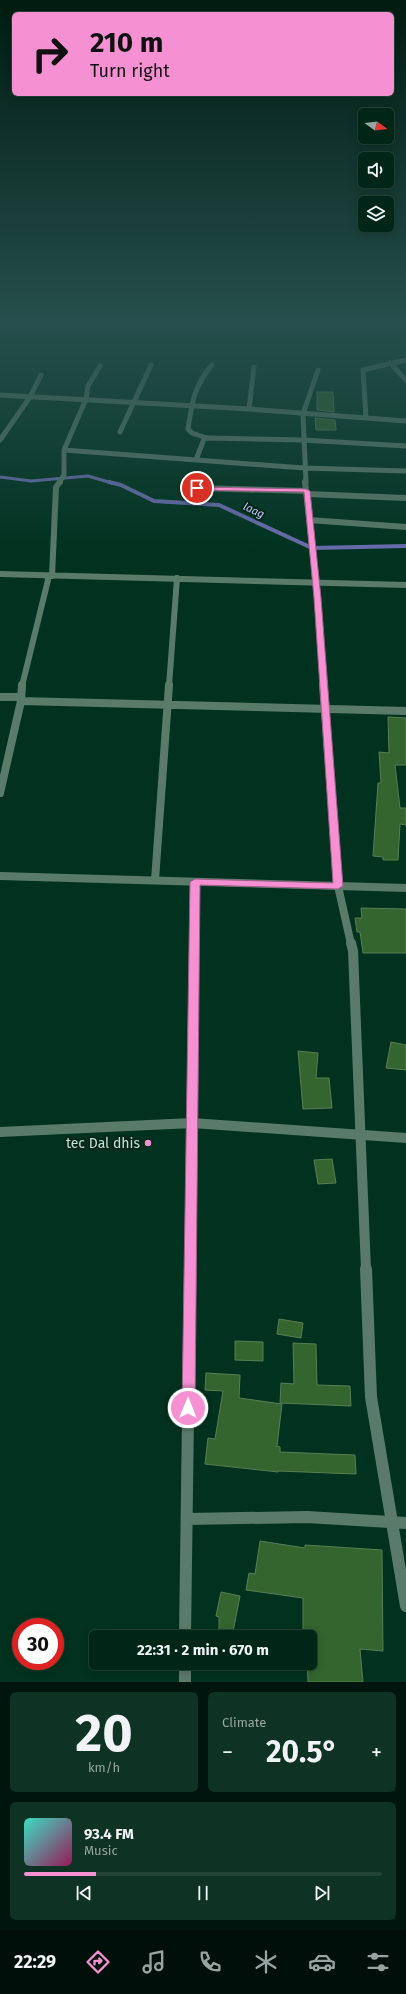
<!DOCTYPE html>
<meta charset="utf-8">
<style>
:root{--surface:#002617;--page:#0e3224;--text:#f1f3f6;--muted:#95a5a1;--line:#224336;--accent:#f591d2}
body{margin:0;font-family:"Fira Sans",sans-serif;background:var(--page);color:var(--text);height:100vh;display:flex;flex-direction:column;font-size:15px;white-space:nowrap}
*{box-sizing:border-box;margin:0}
p{font-size:13px;color:var(--muted)}
.icon{flex:none;width:22px;height:22px;fill:none;stroke:currentColor;stroke-width:2;stroke-linecap:round;stroke-linejoin:round}
.map{position:relative;height:1682px;overflow:hidden}
.details{display:flex;flex-direction:column;gap:10px;padding:10px;background:#00150d;flex:1}
.details>*{flex:none}
.hud{position:absolute;left:12px;top:12px;width:382px;height:84px;border-radius:6px;box-shadow:0 2px 10px #0003,0 0 0 1px var(--line);background:#f591d2;color:#111;overflow:hidden}
.needle{width:26px;rotate:105deg}
.tools{position:absolute;left:358px;top:108px;display:grid;gap:8px}
.tools a{display:grid;place-items:center;width:36px;height:36px;border-radius:6px;background:var(--surface);box-shadow:0 2px 10px #0003,0 0 0 1px var(--line);font-size:20px}
.speed{position:absolute;left:12px;top:1618px;display:flex;gap:8px;font-size:20px;font-weight:700;text-align:center}
.speed>*{display:grid;place-content:center;width:52px;height:52px;border-radius:50%;background:var(--surface);box-shadow:0 2px 10px #0003,0 0 0 1px var(--line);line-height:1}
.speed .limit{border:6px solid #d22;background:#fff;color:#111}
.pin{position:absolute;display:grid;place-items:center;width:34px;height:34px;color:#fff;margin:-17px;border:2px solid #fff;border-radius:50%;box-shadow:0 1px 4px #0007}
.me{position:absolute;width:44px;margin:-22px;rotate:1deg;stroke-linejoin:round;filter:drop-shadow(0 0 3px #0008)}
.turn{display:flex;align-items:center;gap:14px;height:84px;padding:0 12px;font-size:18px}
.turn .icon{width:52px;height:52px;stroke-width:2.5}
.turn b{display:block;font-size:28px;line-height:34px}
.big{font-size:30px;font-weight:700;line-height:1.1}
.details .widget{flex:1;display:flex;flex-direction:column;justify-content:center;gap:6px;min-width:0;padding:0 14px;border-radius:6px;background:var(--page)}
.details .dial{align-items:center;gap:0}
.dial b{font-size:52px;line-height:1}
.song{display:flex;align-items:center;gap:12px}
.cover{width:48px;height:48px;border-radius:6px;background:linear-gradient(135deg,hsl(170 70% 55%),hsl(330 70% 35%))}
.played{height:4px;border-radius:2px;background:linear-gradient(90deg,var(--accent) 20%,var(--line) 20%)}
.keys{display:flex;justify-content:space-around;direction:ltr}
.heat{display:flex;justify-content:space-between;align-items:center;font-size:22px;direction:ltr}
.details .tiles{flex:1;display:grid;gap:10px;grid-template-columns:1fr 1fr}
.widget:last-child{grid-column:span 2}
.trip{position:absolute;left:89px;top:1630px;width:228px;height:40px;border-radius:6px;background:var(--surface);box-shadow:0 2px 10px #0003,0 0 0 1px var(--line);font-weight:700;line-height:40px;text-align:center}
.tabs{display:flex;height:64px;justify-content:space-around;align-items:center;background:#000f09;color:var(--muted)}
.tabs .icon{width:28px;height:28px}
.tabs .current{color:var(--accent)}
.tabs b{font-size:18px;color:var(--text)}
.map>svg:first-child{display:block}
.lines{fill:none;stroke-linecap:round;stroke-linejoin:round}
.stream-far1{stroke:#6a6cae;stroke-width:3}
.stream{stroke:#6a6cae;stroke-width:4}
.building{fill:#34652e;stroke:#587f53}
.minor-far4{stroke:#5b7b6a;stroke-width:5}
.minor-far3{stroke:#5b7b6a;stroke-width:6}
.minor-far2{stroke:#5b7b6a;stroke-width:8}
.minor-far1{stroke:#5b7b6a;stroke-width:10}
.minor{stroke:#5b7b6a;stroke-width:12}
.tertiary{stroke:#5b7b6a;stroke-width:8}
.route{fill:#f591d2;stroke:#9f5e88}
.poi-dot{fill:#f591d2;stroke:#052618;stroke-width:1.5}
.labels{text-anchor:middle;stroke-width:4;stroke-linejoin:round;paint-order:stroke}
.far-water-label{font-size:11px;font-style:italic;fill:#c1c5fe;stroke:#052618}
.near-poi-label{font-size:14px;fill:#c2e0d0;stroke:#052618;text-anchor:end}
</style>
<div class="map">
<svg width="406" height="1682" viewBox="0 0 406 1682">
<rect width="100%" height="100%" fill="#00321f"/>
<g class="lines">
<path class="stream-far1" d="M0,477L31,481L88,476L112,483"/>
<path class="stream" d="M109,482L121,485L154,501L219,505L312,548L406,546"/>
</g>
<path class="building" d="M317,392H333L334,412L317,410Z
M315,418L335,420L336,430H316Z
M388,717L406,718V765H395L400,808H406V825L400,824L398,860H383V857L373,856L378,783H381L379,752L389,753Z
M361,908L406,909V953H363L360,932H357L355,918H362Z
M391,1042L406,1045V1070L386,1068Z
M298,1051L318,1053L316,1078H329L332,1108L303,1109Z
M332,1159L336,1183L318,1184L314,1160Z
M279,1319L303,1323L301,1338L277,1334Z
M235,1341L263,1342V1361L235,1360Z
M293,1343L316,1344L317,1385L350,1386L351,1406L280,1403L281,1383L294,1384Z
M206,1373L240,1375L239,1398L282,1404L277,1446L280,1447V1452L355,1455L356,1474L278,1471V1472L205,1464L208,1438L215,1439L223,1391L205,1390Z
M260,1541L305,1548V1545L382,1550L383,1651L360,1649L363,1682H308L307,1663H310V1637H303V1598L246,1590L249,1573L255,1574Z
M221,1592L240,1596L232,1637H219V1617L216,1616Z"/>
<g class="lines">
<path class="minor-far4" d="M390,363L406,380
M212,365C194,386 192,402 188,429L192,433L207,438L303,440L406,446
M0,395L249,409L406,421
M249,409L254,367
M366,418L363,370L406,360
M120,432L151,365
M0,440L30,397L41,375
M64,450L304,468L406,471
M196,460L204,439L207,438
M59,483L64,475V450L86,399L88,386L100,366
M306,483L303,414L318,370"/>
<path class="minor-far3" d="M305,482L316,582L324,686
M197,488L306,491
M307,494L406,498
M309,520L406,527
M0,574L406,585
M52,576L56,487L60,482
M22,686L48,580L47,576
M169,686L177,578"/>
<path class="minor-far2" d="M323,685L338,886L351,944
M0,697H21
M21,701L406,711
M0,793L21,701L22,685
M155,880L169,685
M194,944L195,882"/>
<path class="minor-far1" d="M351,943L353,951L366,1270
M0,1132L192,1123L406,1138
M190,1270L194,943"/>
<path class="minor" d="M366,1269L371,1397L406,1606
M187,1519L307,1517L406,1523
M185,1637L190,1269
M185,1663V1682"/>
<path class="tertiary" d="M0,876L406,888"/>
</g>
<linearGradient id="sky" x2="0" y2="1"><stop stop-color="#001c11"/><stop offset="0.58" stop-color="#264f4d"/><stop offset="1" stop-color="#264f4d" stop-opacity="0"/></linearGradient>
<rect width="406" height="557" fill="url(#sky)"/>
<path class="route" d="M197,487L306,489L310,491L321,598L343,886L338,889L200,885L195,1408L193,1412L188,1414L184,1412L182,1408L190,882L195,879L333,883L314,598L304,492L194,490V487Z"/>
<circle class="poi-dot" cx="148" cy="1143" r="4"/>
<g class="labels">
<g class="far-water-label">
<text transform="translate(254 510) rotate(25)" y="4">laag</text>
</g>
<g class="near-poi-label">
<text x="140" y="1148">tec Dal dhis</text>
</g>
</g>
</svg>
<div class="tools">
<a><svg class="needle" viewBox="-14 -14 28 28"><path d="M0-13l5 13h-10z" fill="#e53935"/><path d="M0 13l5-13h-10z" fill="#95a5a1"/></svg></a>
<a><svg class="icon" aria-label="sound" viewBox="0 0 24 24"><path d="M4 9h4l5-4v14l-5-4H4zM17 9q2 3 0 6"/></svg></a>
<a><svg class="icon" aria-label="layers" viewBox="0 0 24 24"><path d="M12 4l9 5-9 5-9-5zM3 14l9 5 9-5"/></svg></a>
</div>
<div class="speed"><div class="limit">30</div></div>
<div class="pin" style="left:197px;top:488px;background:#d93025"><svg class="icon" aria-label="arrive" viewBox="0 0 24 24"><path d="M6 21V4h12l-3 4 3 4H6"/></svg></div>
<svg class="me" style="left:188px;top:1408px" viewBox="-20 -20 40 40"><circle r="17" fill="#f591d2" stroke="#fff" stroke-width="3"/><path d="M0-11L8 9 0 5-8 9z" fill="#fff"/></svg>
<div class="trip">22:31 · 2 min · 670 m</div>
<div class="hud">
<div class="turn"><svg class="icon" aria-label="right" viewBox="0 0 24 24"><path d="M7 20v-9h11M14 6l5 5-5 5"/></svg><div><b>210 m</b>Turn right</div></div>
</div>
</div>
<section class="details">
<div class="tiles">
<div class="widget dial"><b>20</b><p>km/h</p></div>
<div class="widget"><p>Climate</p>
<div class="heat"><a>−</a><b class="big">20.5°</b><a>+</a></div>
</div>
<div class="widget">
<div class="song"><i class="cover"></i><div><b>93.4 FM</b><p>Music</p></div></div>
<div class="played"></div>
<div class="keys"><svg class="icon" aria-label="previous" viewBox="0 0 24 24"><path d="M18 5L8 12l10 7zM5 5v14"/></svg><svg class="icon" aria-label="pause" viewBox="0 0 24 24"><path d="M8 5v14M16 5v14"/></svg><svg class="icon" aria-label="next" viewBox="0 0 24 24"><path d="M6 5l10 7-10 7zM19 5v14"/></svg></div>
</div>
</div>
</section>
<nav class="tabs">
<b>22:29</b>
<svg class="icon current" aria-label="directions" viewBox="0 0 24 24"><path d="M12 3l9 9-9 9-9-9zM9 14v-3h6M13 9l2 2-2 2"/></svg>
<svg class="icon" aria-label="music" viewBox="0 0 24 24"><path d="M9 18V5l10-2v13"/><circle cx="6" cy="18" r="3"/><circle cx="16" cy="16" r="3"/></svg>
<svg class="icon" aria-label="phone" viewBox="0 0 24 24"><path d="M5 4h4l2 5-3 2q2 4 5 5l2-3 5 2v4C11 20 4 13 5 4z"/></svg>
<svg class="icon" aria-label="climate" viewBox="0 0 24 24"><path d="M12 3v18M4 7l16 10M4 17L20 7"/></svg>
<svg class="icon" aria-label="car" viewBox="0 0 24 24"><path d="M5 17H2v-5l4-1 3-4h7l3 4 3 1v5h-3M9 17h6M6 11h13"/><circle cx="7" cy="17" r="2"/><circle cx="17" cy="17" r="2"/></svg>
<svg class="icon" aria-label="filters" viewBox="0 0 24 24"><path d="M4 7h16M4 17h16"/><circle cx="9" cy="7" r="2"/><circle cx="15" cy="17" r="2"/></svg>
</nav>
